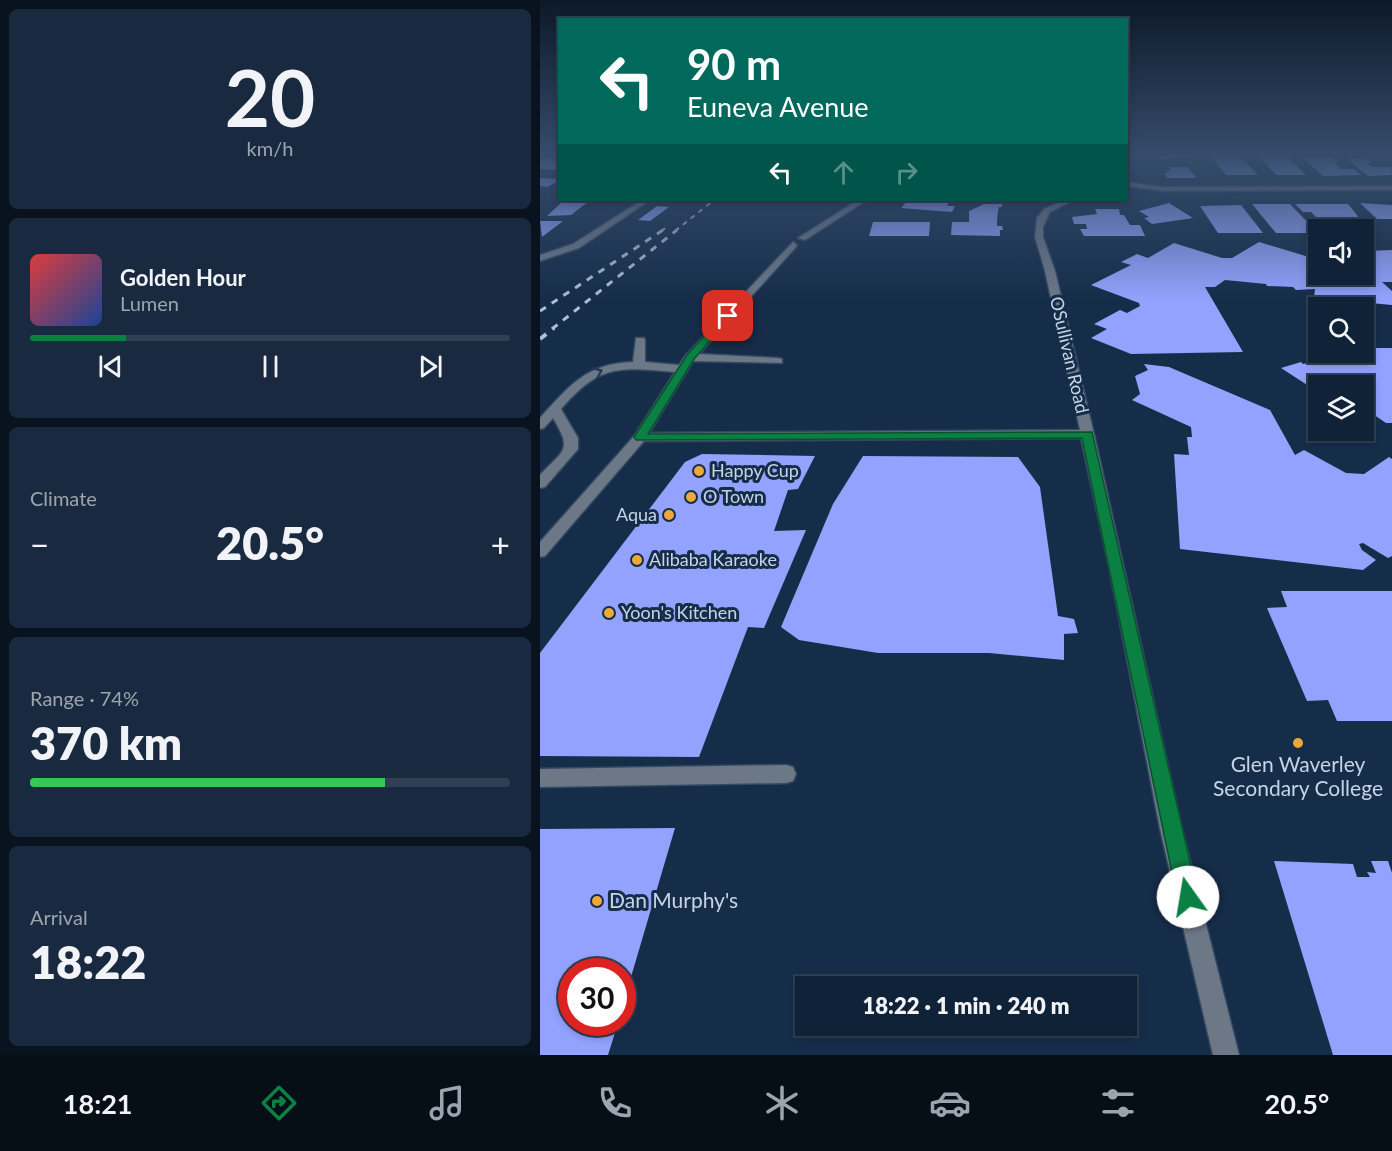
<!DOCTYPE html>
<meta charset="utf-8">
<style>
:root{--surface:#102238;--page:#192a40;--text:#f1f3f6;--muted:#9ca4ae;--line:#303f53;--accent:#0b8043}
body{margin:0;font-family:Lato,sans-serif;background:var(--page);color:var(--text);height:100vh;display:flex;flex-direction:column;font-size:22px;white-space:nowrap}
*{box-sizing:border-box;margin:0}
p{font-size:20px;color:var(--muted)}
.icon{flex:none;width:33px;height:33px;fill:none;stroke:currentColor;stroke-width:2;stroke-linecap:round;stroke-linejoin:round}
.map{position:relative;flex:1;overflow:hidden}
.panel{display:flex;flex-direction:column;gap:9px;padding:9px;background:#09131f;width:540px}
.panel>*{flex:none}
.top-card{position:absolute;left:18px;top:18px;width:570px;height:183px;border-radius:0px;box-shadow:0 3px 9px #0003,0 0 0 2px var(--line);background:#00695c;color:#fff;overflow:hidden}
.controls{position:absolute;left:768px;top:219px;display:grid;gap:12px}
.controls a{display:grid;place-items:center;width:66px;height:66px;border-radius:0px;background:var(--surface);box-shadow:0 3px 9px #0003,0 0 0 2px var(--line);font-size:30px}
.speed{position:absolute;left:18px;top:958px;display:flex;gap:12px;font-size:30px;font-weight:700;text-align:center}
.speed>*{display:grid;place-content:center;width:78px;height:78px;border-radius:50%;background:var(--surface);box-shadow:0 3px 9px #0003,0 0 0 2px var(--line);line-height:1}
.speed .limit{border:9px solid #d22;background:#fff;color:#111}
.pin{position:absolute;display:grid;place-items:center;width:51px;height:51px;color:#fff;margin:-26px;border-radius:12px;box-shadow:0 3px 9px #0006}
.me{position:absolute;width:66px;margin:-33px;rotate:347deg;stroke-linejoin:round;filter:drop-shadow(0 0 4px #0008)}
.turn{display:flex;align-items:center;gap:21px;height:126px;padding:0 30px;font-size:27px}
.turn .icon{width:78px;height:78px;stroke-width:2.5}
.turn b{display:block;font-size:42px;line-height:51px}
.lanes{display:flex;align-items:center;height:57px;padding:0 30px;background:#0003;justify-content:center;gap:30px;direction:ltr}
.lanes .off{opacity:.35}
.big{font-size:45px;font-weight:800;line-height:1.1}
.panel .widget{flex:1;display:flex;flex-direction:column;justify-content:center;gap:9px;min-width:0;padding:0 21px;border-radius:9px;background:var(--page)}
.panel .dial{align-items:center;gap:0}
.dial b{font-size:78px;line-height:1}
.song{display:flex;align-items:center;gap:18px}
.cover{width:72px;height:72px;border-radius:9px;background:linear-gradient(135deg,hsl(0 70% 55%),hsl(220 70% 35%))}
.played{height:6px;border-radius:3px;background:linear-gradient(90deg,var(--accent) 20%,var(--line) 20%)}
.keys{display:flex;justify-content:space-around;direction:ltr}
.heat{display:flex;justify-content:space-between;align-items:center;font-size:33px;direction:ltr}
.charge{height:9px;border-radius:4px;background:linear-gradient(90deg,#34c759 74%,var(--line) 0)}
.trip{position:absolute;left:255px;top:976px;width:342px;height:60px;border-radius:0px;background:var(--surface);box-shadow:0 3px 9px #0003,0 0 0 2px var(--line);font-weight:800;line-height:60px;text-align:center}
.menu{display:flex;height:96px;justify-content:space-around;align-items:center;background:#060e16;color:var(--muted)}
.menu .icon{width:42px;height:42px}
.menu .current{color:var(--accent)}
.menu b{font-size:27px;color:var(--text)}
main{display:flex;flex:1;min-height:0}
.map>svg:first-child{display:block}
.building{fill:#93a2fe}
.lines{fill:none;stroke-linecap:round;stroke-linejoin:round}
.minor-casing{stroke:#324863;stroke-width:3}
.minor{fill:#6d7887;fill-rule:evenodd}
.rail-far2{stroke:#afbed2;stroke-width:2;stroke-dasharray:5 5;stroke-linecap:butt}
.rail-far1{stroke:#afbed2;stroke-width:3;stroke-dasharray:7 7;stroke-linecap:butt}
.rail{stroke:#afbed2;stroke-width:4;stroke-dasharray:8 8;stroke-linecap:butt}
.oneway{stroke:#233853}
.route{fill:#0b8043;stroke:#07532c;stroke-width:1.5}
.poi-dot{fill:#eca93a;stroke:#162d4a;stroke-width:2}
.labels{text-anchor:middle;stroke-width:6;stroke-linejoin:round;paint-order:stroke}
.street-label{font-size:18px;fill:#c6d4e6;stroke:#162d4a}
.poi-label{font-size:18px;fill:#c6d4e6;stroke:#162d4a;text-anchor:start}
.near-poi-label{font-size:21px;fill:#c6d4e6;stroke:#162d4a}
</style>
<main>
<section class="panel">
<div class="widget dial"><b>20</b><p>km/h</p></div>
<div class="widget">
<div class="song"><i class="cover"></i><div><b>Golden Hour</b><p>Lumen</p></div></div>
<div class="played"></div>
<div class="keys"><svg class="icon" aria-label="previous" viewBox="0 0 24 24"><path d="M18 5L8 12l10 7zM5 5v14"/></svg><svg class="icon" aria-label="pause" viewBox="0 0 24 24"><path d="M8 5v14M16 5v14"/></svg><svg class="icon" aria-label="next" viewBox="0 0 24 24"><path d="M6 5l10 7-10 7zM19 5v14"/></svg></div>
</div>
<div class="widget"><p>Climate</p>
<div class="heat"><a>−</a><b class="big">20.5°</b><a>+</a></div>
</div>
<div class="widget"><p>Range · 74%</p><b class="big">370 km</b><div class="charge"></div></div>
<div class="widget"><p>Arrival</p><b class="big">18:22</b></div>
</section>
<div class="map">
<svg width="852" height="1055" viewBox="0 0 852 1055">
<rect width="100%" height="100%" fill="#162d4a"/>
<path class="building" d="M609,153H650L654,157L619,159L617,157H611Z
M669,154H698L718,175H686Z
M716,154H745L766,175H736Z
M0,157L20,158V170L0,169Z
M763,158H794L798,162H793L802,169H814L821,175L783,176Z
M807,159H827L832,163H827L832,167H851L852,175L828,176Z
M629,167H648L656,178H627L624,173H629L626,170H631Z
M0,178L20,179V180L7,187L0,186Z
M368,200H420L418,202L409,201L407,206H415L412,212L361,208Z
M23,201H49L31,215L7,216Z
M629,203L653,218L612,224L604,218L609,217L599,211Z
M820,203L852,205V219H837Z
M444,204H462V207H459L458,211L457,221V226H462L463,230H460V236L411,235L412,222H429V211Z
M712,204H750L778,233H736Z
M755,204H808L821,220H779L771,212H763Z
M701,205L723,233H678L660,206Z
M117,206L129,207L110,221L98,220Z
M555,209H579L580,215H584L590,225H600L605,236H544L540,229H547L546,224H534L532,217L557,214Z
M0,221H23L2,237Z
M333,222H390L389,236H329Z
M719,242L769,257L778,256V274H824V254L828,253L825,251L852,250V282H842L852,291V305L774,298L775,289L756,290L753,287L727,286L726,284L685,280L675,287H665L703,352L591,354L551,338L567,329L554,324L580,310L587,313L600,306L599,303L551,285L591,265L581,262L597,254L608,258L634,243L682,258H692Z
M824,343L828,348H852V423H846L824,408V386H778V392L741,368L761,362L763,364L782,360L769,344H778V352H824Z
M604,364L629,367L730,410L755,455L764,450L806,473L824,474L849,457L852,459V556L848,558L823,543L819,544L822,550L836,560L823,570L640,549L634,454L649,455L647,437H652L651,427L592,400L600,394L595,376L608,370Z
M162,454L275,456L258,489L248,490L234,531L266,530L224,628L208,627L159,757L0,756V653L145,462Z
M323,456L478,457L500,487L518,616L534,619L538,633L524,634V660L449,653H338L259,640L241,627L293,504Z
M741,591H852V721H797L788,700L767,701L727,608L747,607Z
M135,828L83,1004L82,972H32V1023H78L68,1055H0V829Z
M734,861L813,864L817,877H830L827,872L836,873L831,861H848L852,873V1055H793Z"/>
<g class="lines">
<defs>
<path id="minor" d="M586,182L624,187L852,186V190L624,191L586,186Z
M102,200H110L39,248L0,261V255L33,244Z
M318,200H327L265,240L258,238Z
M524,200H534L510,212L503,227V237L515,271L554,434L642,829L699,1055H673L620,829L569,566L541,438L104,441L5,556L0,557V542L95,435L135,372C78,367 60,364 21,409L38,438V449L5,487L0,488V475C24,449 33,451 13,418L4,428L0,429V418C29,386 47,363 93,362L96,338H104L105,340V362L139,365L146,355L253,242L257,245L256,247L159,354L238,358L242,359V363L153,361L109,433L540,430L505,271L495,237L497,218L504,209Z
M246,765L253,767L256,774L253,781L246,783L0,787V769Z"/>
</defs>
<use href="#minor" class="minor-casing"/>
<use href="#minor" class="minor"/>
<path class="rail-far2" d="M121,231L127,227
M135,231L174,200"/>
<path class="rail-far1" d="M0,311L123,230
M12,329L137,230"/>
<path class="rail" d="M0,339L14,328"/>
</g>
<defs><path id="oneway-chevron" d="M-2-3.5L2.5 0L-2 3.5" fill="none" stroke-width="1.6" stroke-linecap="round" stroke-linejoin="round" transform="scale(1.5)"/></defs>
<use class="oneway" href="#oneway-chevron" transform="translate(58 372) rotate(-23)"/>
<linearGradient id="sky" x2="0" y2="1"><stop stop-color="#0c1929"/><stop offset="0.51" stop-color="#364c6b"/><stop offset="1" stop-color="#364c6b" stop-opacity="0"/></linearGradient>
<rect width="852" height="301" fill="url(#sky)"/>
<path class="route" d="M184,314L192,316L154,359L108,434L552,432L658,897L655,905L648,908L640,905L637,897L542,438L96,440L94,437L147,355Z"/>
<g class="poi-dot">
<circle cx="159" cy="471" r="6"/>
<circle cx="151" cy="497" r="6"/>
<circle cx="129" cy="515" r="6"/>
<circle cx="97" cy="560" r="6"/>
<circle cx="69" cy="613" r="6"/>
<circle cx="758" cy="743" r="6"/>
<circle cx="57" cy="901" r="6"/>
</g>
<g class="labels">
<g class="street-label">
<text transform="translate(529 355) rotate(77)" y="6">OSullivan Road</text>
</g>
<g class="poi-label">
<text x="171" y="477">Happy Cup</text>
<text x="163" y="503">O Town</text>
<text x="117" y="521" text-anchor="end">Aqua</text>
<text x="109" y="566">Alibaba Karaoke</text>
<text x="81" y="619">Yoon's Kitchen</text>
</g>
<g class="near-poi-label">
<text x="758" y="772">Glen Waverley<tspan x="758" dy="24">Secondary College</tspan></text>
<text x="69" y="908" text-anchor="start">Dan Murphy's</text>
</g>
</g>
</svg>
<div class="controls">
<a><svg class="icon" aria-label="sound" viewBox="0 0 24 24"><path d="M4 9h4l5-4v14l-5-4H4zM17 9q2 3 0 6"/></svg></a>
<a><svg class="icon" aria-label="search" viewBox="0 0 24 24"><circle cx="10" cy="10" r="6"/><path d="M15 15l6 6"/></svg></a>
<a><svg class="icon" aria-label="layers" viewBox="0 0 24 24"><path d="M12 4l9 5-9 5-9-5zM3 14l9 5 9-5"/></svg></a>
</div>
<div class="speed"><div class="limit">30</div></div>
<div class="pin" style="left:188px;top:316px;background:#d93025"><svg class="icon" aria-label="arrive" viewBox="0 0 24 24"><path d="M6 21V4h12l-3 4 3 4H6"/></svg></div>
<svg class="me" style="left:648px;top:897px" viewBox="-20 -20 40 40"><circle r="19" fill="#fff"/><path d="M0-13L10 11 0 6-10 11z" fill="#0b8043"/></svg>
<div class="trip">18:22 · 1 min · 240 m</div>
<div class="top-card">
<div class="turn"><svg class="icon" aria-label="left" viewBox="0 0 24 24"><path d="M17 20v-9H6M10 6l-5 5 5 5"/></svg><div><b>90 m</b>Euneva Avenue</div></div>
<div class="lanes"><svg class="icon" aria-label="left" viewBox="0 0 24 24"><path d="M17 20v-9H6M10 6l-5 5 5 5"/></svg><svg class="icon off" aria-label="ahead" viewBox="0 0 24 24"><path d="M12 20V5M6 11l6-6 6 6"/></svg><svg class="icon off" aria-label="right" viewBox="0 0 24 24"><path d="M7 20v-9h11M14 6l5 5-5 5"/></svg></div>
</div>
</div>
</main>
<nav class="menu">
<b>18:21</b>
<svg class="icon current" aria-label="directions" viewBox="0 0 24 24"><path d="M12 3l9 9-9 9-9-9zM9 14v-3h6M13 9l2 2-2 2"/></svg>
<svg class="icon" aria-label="music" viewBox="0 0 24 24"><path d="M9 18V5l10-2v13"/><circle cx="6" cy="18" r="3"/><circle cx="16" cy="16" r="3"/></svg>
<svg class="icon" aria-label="phone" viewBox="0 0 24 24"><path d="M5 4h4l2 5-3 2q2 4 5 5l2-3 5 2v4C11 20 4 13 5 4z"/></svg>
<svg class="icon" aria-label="climate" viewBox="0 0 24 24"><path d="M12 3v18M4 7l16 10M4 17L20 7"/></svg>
<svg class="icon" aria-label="car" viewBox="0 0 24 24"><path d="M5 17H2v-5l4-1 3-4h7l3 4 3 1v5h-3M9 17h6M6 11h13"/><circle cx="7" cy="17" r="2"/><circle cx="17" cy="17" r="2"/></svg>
<svg class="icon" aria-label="filters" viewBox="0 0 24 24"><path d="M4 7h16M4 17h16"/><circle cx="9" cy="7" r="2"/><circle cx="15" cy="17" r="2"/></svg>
<b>20.5°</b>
</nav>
